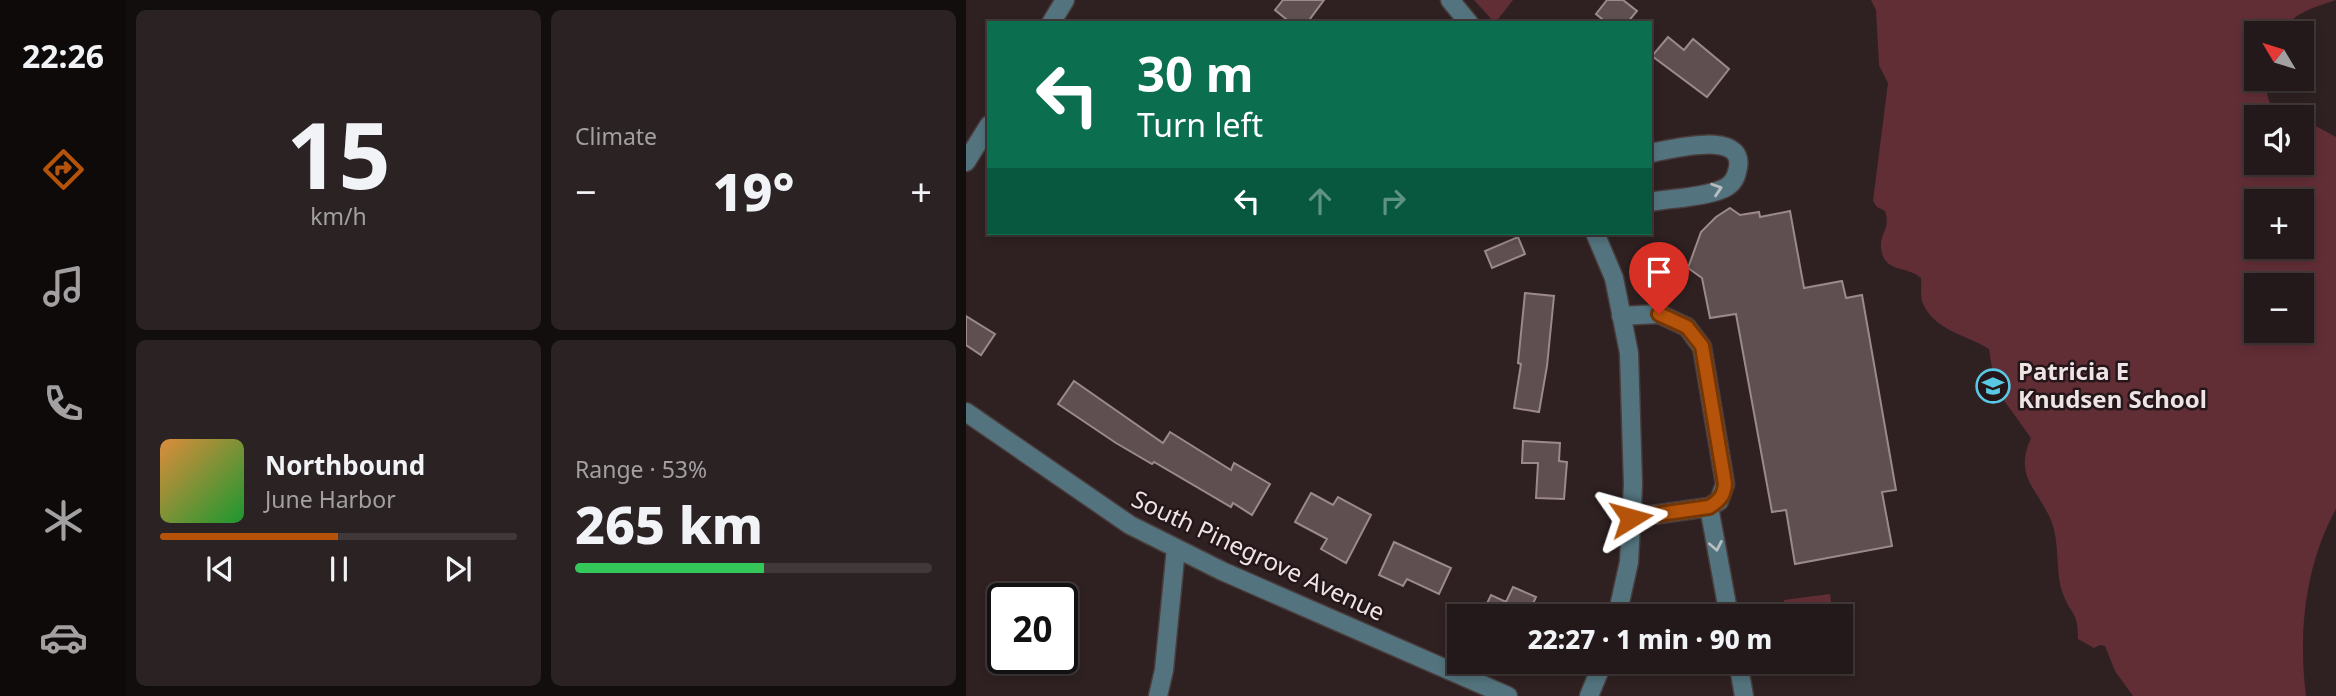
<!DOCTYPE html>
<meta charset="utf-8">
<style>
:root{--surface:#23191a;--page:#2b2223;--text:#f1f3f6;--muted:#a3a0a2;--line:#403839;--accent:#b45309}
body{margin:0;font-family:"Noto Sans",sans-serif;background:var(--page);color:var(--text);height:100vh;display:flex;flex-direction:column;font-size:26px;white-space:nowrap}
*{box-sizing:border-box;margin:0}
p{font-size:23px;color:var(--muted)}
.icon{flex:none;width:38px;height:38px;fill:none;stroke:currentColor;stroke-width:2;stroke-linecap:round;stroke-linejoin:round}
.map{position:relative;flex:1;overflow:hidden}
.drawer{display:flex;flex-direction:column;gap:10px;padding:10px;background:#130e0e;width:840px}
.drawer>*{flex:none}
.top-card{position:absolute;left:21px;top:21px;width:665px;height:214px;border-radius:0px;box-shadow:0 4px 10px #0003,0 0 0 2px var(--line);background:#0b6e4f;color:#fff;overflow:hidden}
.needle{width:46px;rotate:308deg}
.fabs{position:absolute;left:1278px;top:21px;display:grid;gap:14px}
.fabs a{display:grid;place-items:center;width:70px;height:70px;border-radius:0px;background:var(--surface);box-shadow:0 4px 10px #0003,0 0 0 2px var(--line);font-size:35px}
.speed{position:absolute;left:21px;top:583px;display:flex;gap:14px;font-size:35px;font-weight:700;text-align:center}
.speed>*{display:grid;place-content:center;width:91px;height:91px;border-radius:50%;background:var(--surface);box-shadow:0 4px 10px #0003,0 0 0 2px var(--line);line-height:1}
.speed .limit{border:4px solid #111;border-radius:10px;background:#fff;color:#111}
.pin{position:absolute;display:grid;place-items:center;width:60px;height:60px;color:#fff;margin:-72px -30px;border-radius:50% 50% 50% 0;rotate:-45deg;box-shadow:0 0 7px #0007}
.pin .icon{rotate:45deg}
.me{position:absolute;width:77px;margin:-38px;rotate:82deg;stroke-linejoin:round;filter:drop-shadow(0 0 5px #0008)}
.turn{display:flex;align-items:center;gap:24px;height:147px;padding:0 35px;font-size:32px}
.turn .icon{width:91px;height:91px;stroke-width:2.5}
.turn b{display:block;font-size:49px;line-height:60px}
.lanes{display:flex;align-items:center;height:66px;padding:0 35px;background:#0003;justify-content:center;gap:35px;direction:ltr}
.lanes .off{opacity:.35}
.big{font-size:52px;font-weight:800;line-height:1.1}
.drawer .card{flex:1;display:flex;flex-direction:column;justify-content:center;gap:10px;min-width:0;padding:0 24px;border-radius:10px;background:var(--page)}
.drawer .dial{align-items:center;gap:0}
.dial b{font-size:91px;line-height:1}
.song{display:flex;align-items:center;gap:21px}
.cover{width:84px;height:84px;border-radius:10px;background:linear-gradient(135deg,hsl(30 70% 55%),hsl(130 70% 35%))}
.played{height:7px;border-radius:4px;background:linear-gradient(90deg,var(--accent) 50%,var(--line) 50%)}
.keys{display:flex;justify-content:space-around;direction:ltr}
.heat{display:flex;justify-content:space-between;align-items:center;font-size:38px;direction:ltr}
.charge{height:10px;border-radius:5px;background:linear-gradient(90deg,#34c759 53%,var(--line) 0)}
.drawer .tiles{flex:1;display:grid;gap:10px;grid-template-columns:repeat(2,1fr)}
.trip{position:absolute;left:481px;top:604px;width:406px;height:70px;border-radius:0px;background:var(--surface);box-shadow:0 4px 10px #0003,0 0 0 2px var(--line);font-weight:800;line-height:70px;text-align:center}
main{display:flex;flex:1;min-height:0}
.dock{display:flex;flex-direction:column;width:126px;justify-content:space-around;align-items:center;background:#0e0a0a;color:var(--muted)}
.dock .icon{width:49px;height:49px}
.dock .current{color:var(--accent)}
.dock b{font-size:32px;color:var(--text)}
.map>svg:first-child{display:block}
.green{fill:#622e36;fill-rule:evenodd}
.building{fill:#5f4f51;stroke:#9b898b;stroke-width:2}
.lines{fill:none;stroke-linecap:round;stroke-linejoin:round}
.minor-casing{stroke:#4a3c3d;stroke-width:21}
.minor{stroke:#53747e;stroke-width:18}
.oneway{stroke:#b8bdc1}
.route-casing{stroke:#753606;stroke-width:18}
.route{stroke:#b45309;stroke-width:12}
.labels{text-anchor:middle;stroke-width:5;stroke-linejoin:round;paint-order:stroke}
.poi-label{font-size:24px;font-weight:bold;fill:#eee4e5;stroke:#251719;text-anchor:start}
.street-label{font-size:24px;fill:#eee4e5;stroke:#251719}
</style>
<main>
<nav class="dock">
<b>22:26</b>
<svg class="icon current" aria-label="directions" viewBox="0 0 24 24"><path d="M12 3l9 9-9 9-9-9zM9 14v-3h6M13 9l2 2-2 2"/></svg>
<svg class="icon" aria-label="music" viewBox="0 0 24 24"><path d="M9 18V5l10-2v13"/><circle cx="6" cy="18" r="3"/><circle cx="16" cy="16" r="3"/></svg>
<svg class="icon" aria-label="phone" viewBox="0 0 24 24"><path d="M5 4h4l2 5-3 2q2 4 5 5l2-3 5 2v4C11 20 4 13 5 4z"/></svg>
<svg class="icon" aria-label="climate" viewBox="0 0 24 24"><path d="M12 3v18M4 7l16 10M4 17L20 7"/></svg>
<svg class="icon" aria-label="car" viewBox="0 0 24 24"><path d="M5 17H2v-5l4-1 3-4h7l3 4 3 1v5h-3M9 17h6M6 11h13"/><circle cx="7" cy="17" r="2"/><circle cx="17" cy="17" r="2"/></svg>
</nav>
<section class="drawer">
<div class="tiles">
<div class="card dial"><b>15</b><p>km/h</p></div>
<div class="card"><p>Climate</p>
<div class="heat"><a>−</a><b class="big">19°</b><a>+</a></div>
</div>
<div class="card">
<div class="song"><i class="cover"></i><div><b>Northbound</b><p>June Harbor</p></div></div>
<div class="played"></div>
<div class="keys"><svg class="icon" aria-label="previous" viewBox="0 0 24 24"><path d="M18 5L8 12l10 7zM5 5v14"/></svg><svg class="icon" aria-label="pause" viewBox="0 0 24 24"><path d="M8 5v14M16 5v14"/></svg><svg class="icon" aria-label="next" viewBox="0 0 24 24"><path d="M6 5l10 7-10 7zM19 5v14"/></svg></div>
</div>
<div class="card"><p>Range · 53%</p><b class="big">265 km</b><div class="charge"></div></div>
</div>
</section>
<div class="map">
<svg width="1370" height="696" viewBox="0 0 1370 696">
<rect width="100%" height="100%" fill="#2f2122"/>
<path class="green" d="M508,0H547L529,23Z
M905,0H1370C1352,6 1325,13 1316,33H1290V79H1301C1299,96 1303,107 1317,117H1290V163H1335V123L1346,124L1370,137V509C1339,565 1332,633 1340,696H1167L1149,671L1139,646L1134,645L1128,648L1112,639C1112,610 1105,616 1097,594C1089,572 1094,545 1086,523C1073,488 1047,479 1065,438L1037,399L1027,375L1023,349C1001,335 966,330 956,301C954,294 956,285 955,278C941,265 917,274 915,247C914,232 925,230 919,211L911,207L907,201L922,83L913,65L910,10ZM1335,201V247H1290V201ZM1290,285H1335V331H1290Z
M864,594L867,616H820L818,600Z
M826,662H873L874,669L828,675Z"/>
<path class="building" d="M317,0H358L341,23H325L309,10Z
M641,0H657L671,11L661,23H641L630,14Z
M702,37L718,50L727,39L763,69L741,97L686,56Z
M764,208L774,215L793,212L794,217L824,211L838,288L876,281L880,298L896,295L930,490L916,492L926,546L829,564L820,510L806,512L770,314L744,318L736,278L722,268L735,232L750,217Z
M552,237L559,254L526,268L519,251Z
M559,293L588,296L581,366L573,412L548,408L555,364L552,363Z
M0,316L29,334L15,355L0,345Z
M108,381L197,443L204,432L265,470L268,463L304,484L286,515L267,503L265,507L188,462L186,464L150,443L92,404Z
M557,441L594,443L593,461L601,462L598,499L570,498L572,463H556Z
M345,493L367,505L372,497L405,515L380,563L355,549L361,539L329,522Z
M428,542L485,568L473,594L441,579L437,586L413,575Z
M547,587L570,597L563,612L571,616H515L525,595L540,602Z"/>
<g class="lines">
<defs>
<path id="minor" d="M484,0L503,23
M85,23L99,0
M684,153C704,150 784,127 771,172C769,181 763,187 754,190C733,198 706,198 684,202
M0,162L23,125
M629,233L648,278L663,353L667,485L663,562L651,616
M655,316L693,314L721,327L736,347L759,484L753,501L743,507
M0,412L164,525L256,571L542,696
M665,518L743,507L763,616
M772,662L778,696
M192,696L198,670L210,548
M623,696L637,662"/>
</defs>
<use href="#minor" class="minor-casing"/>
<use href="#minor" class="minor"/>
</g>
<defs><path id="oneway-chevron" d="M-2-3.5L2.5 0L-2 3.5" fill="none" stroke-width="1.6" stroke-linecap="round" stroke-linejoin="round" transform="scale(1.75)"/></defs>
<g class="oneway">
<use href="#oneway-chevron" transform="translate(751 189) rotate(-18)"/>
<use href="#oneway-chevron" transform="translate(750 546) rotate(79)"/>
</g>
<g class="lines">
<defs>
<path id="route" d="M665,518L743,507C753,501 758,496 759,484L736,346L721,327L693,314"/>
</defs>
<use href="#route" class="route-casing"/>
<use href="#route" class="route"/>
</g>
<defs>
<symbol id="school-ring" viewBox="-11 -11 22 22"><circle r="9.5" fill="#251719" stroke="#58c8e4" stroke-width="1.5"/><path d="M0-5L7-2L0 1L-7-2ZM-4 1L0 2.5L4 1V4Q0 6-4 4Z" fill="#58c8e4"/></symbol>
</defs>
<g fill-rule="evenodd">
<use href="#school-ring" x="1008" y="367" width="38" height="38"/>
</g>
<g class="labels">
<g class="poi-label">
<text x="1052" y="380">Patricia E<tspan x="1052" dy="28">Knudsen School</tspan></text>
</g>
<g class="street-label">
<text transform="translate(292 556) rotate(25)" y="8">South Pinegrove Avenue</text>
</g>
</g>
</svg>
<div class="fabs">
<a><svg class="needle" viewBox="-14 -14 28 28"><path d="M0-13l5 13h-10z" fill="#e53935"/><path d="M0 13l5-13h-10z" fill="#a3a0a2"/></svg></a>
<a><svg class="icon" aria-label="sound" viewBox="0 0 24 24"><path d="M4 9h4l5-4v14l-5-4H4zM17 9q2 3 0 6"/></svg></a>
<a>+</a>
<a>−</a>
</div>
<div class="speed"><div class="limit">20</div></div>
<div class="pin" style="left:693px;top:314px;background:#d93025"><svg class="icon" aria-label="arrive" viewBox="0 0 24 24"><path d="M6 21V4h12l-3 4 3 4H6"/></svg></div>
<svg class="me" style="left:665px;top:518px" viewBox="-20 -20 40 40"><path d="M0-17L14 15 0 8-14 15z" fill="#b45309" stroke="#fff" stroke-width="4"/></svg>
<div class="trip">22:27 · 1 min · 90 m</div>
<div class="top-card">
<div class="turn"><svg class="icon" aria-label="left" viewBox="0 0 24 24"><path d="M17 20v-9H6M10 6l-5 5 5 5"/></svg><div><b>30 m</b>Turn left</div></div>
<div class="lanes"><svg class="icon" aria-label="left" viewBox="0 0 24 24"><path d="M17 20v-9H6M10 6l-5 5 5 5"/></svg><svg class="icon off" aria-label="ahead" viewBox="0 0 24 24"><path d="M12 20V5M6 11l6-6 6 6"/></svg><svg class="icon off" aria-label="right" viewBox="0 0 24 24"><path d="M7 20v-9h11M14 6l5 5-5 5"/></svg></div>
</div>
</div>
</main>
